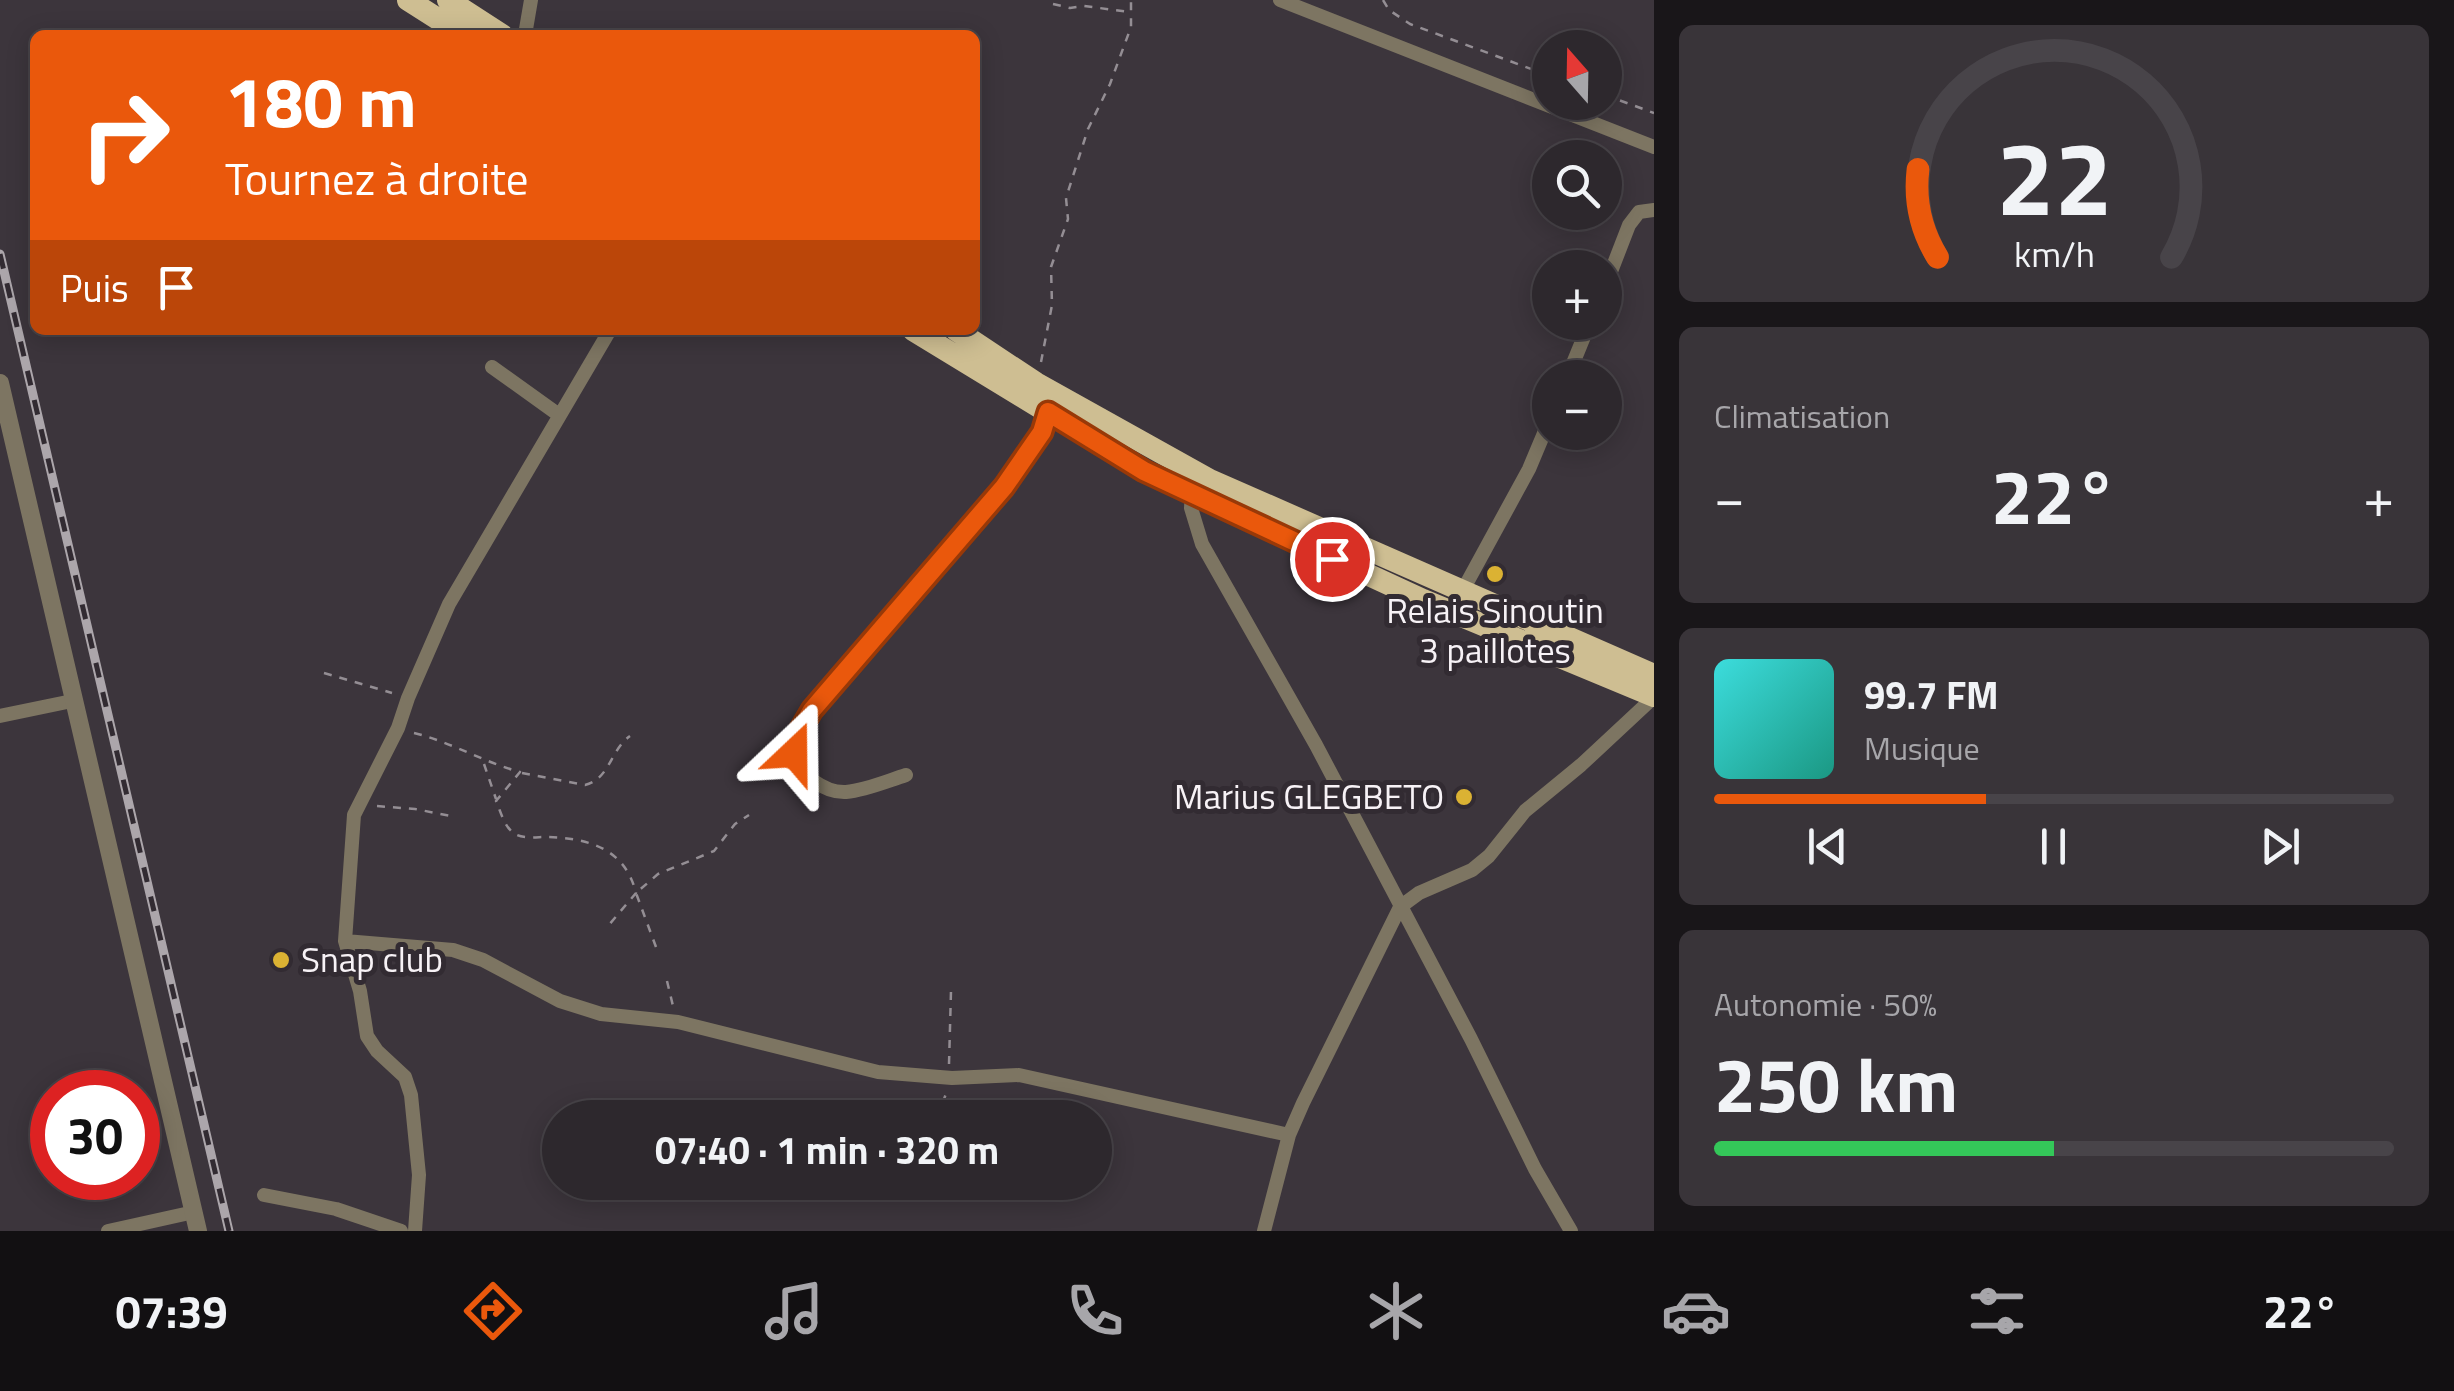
<!DOCTYPE html>
<html lang="fr">
<meta charset="utf-8">
<style>
:root{--surface:#2d282d;--page:#393439;--text:#f1f3f6;--muted:#a7a6aa;--line:#484449;--accent:#ea580c}
body{margin:0;font-family:"Titillium Web",sans-serif;background:var(--page);color:var(--text);height:100vh;display:flex;flex-direction:column;font-size:38px;white-space:nowrap}
*{box-sizing:border-box;margin:0}
p{font-size:32px;color:var(--muted)}
.icon{flex:none;width:55px;height:55px;fill:none;stroke:currentColor;stroke-width:2;stroke-linecap:round;stroke-linejoin:round}
.map{position:relative;flex:1;overflow:hidden}
.side{display:flex;flex-direction:column;gap:25px;padding:25px;background:#191619;width:800px}
.side>*{flex:none}
.banner{position:absolute;left:30px;top:30px;width:950px;height:305px;border-radius:15px;box-shadow:0 5px 25px #0003,0 0 0 2px var(--line);background:#ea580c;color:#fff;overflow:hidden}
.needle{width:65px;rotate:340deg}
.buttons{position:absolute;left:1532px;top:30px;display:grid;gap:20px}
.buttons a{display:grid;place-items:center;width:90px;height:90px;border-radius:50%;background:var(--surface);box-shadow:0 5px 25px #0003,0 0 0 2px var(--line);font-size:50px}
.speed{position:absolute;left:30px;top:1070px;display:flex;gap:20px;font-size:50px;font-weight:700;text-align:center}
.speed>*{display:grid;place-content:center;width:130px;height:130px;border-radius:50%;background:var(--surface);box-shadow:0 5px 25px #0003,0 0 0 2px var(--line);line-height:1}
.speed .limit{border:15px solid #d22;background:#fff;color:#111}
.pin{position:absolute;display:grid;place-items:center;width:85px;height:85px;color:#fff;margin:-42px;border:5px solid #fff;border-radius:50%;box-shadow:0 2px 10px #0007}
.me{position:absolute;width:110px;margin:-55px;rotate:23deg;stroke-linejoin:round;filter:drop-shadow(0 0 8px #0008)}
.turn{display:flex;align-items:center;gap:35px;height:210px;padding:0 30px;font-size:45px}
.turn .icon{width:130px;height:130px;stroke-width:2.5}
.turn b{display:block;font-size:70px;line-height:85px}
.then{display:flex;align-items:center;height:95px;padding:0 30px;background:#0003;gap:20px;font-size:38px}
.big{font-size:75px;font-weight:700;line-height:1.1}
.side .card{flex:1;display:flex;flex-direction:column;justify-content:center;gap:15px;min-width:0;padding:0 35px;border-radius:15px;background:var(--page)}
.side .dial{align-items:center;gap:0}
.dial svg{height:260px;overflow:visible;fill:none;stroke:var(--line);stroke-width:7;stroke-linecap:round;text-anchor:middle}
.dial text{fill:var(--text);stroke:none}
.song{display:flex;align-items:center;gap:30px}
.cover{width:120px;height:120px;border-radius:15px;background:linear-gradient(135deg,hsl(180 70% 55%),hsl(170 70% 35%))}
.played{height:10px;border-radius:5px;background:linear-gradient(90deg,var(--accent) 40%,var(--line) 40%)}
.keys{display:flex;justify-content:space-around;direction:ltr}
.heat{display:flex;justify-content:space-between;align-items:center;font-size:55px;direction:ltr}
.charge{height:15px;border-radius:8px;background:linear-gradient(90deg,#34c759 50%,var(--line) 0)}
.trip{position:absolute;left:542px;top:1100px;width:570px;height:100px;border-radius:50px;background:var(--surface);box-shadow:0 5px 25px #0003,0 0 0 2px var(--line);font-weight:700;line-height:100px;text-align:center}
.dock{display:flex;height:160px;justify-content:space-around;align-items:center;background:#121012;color:var(--muted)}
.dock .icon{width:70px;height:70px}
.dock .selected{color:var(--accent)}
.dock b{font-size:45px;color:var(--text)}
main{display:flex;flex:1;min-height:0}
.map>svg:first-child{display:block}
.lines{fill:none;stroke-linecap:round;stroke-linejoin:round}
.path{stroke:#948e94;stroke-width:2.5;stroke-dasharray:8 8;stroke-linecap:butt}
.minor{stroke:#7d7562;stroke-width:14}
.tertiary{stroke:#7d7562;stroke-width:18}
.trunk{stroke:#cebe92;stroke-width:22}
.rail-casing{stroke:#aca6ab;stroke-width:9}
.rail{stroke:#322b32;stroke-width:5;stroke-dasharray:15;stroke-linecap:butt}
.route-casing{stroke:#983908;stroke-width:25}
.route{stroke:#ea580c;stroke-width:18}
.poi-dot{fill:#dbb233;stroke:#322b32;stroke-width:4}
.labels{text-anchor:middle;stroke-width:10;stroke-linejoin:round;paint-order:stroke}
.poi-label{font-size:35px;fill:#f7f2f6;stroke:#322b32}
</style>
<main>
<div class="map">
<svg width="1654" height="1231" viewBox="0 0 1654 1231">
<rect width="100%" height="100%" fill="#3c353c"/>
<g class="lines">
<path class="path" d="M1383,0L1389,10L1410,24L1550,76
M1053,4L1070,8L1084,6L1130,12
M1605,95L1654,113
M1041,362L1052,305L1051,267L1068,219L1066,198L1088,129L1110,84L1131,27V0
M324,673L392,693
M414,733C451,742 483,762 520,772L496,801C501,812 504,827 515,834C523,839 536,837 546,837C588,838 625,848 636,893L608,926
M484,764L496,799
M522,773L585,785C610,779 610,750 630,736
M377,806L415,809L456,817
M656,947L636,893L658,874L714,851L735,824L749,815
M667,981L673,1006
M949,1064L951,991
M937,1118L947,1091
M912,1188L914,1182"/>
<path class="minor" d="M1280,0L1654,147
M525,35L531,0
M1605,287L1629,225L1639,212L1654,210
M492,367L559,415
M1567,378L1590,322
M1192,487L1191,508L1202,544L1316,745L1471,1039L1535,1169L1571,1231
M1463,590L1529,469L1550,419
M0,716L72,701
M906,775C887,781 866,790 846,792C825,793 797,774 794,752C792,735 803,722 812,710L1004,487L1041,432L1048,412
M345,941L453,950L483,960L560,1001L601,1014L678,1022L878,1072L952,1078L1019,1075L1289,1135
M264,1195L336,1209L401,1231
M108,1231L194,1212
M415,1231L419,1175L411,1095L405,1077L377,1051L367,1036L360,991L345,941L354,815L398,728L408,698L449,604L610,330
M1264,1231L1289,1135L1303,1103L1400,907L1419,893L1472,870L1489,856L1525,811L1581,765L1654,697"/>
<path class="tertiary" d="M0,383L198,1231"/>
<path class="trunk" d="M408,0L463,35
M448,0L502,35
M913,330L1144,471L1423,600L1654,696
M956,330L1036,383L1210,480L1654,675"/>
<defs>
<path id="rail" d="M0,254L229,1231"/>
</defs>
<use href="#rail" class="rail-casing"/>
<use href="#rail" class="rail"/>
</g>
<g class="lines">
<defs>
<path id="route" d="M794,753L795,739L812,710L1004,487L1042,432L1048,412L1144,471L1332,559"/>
</defs>
<use href="#route" class="route-casing"/>
<use href="#route" class="route"/>
</g>
<g class="poi-dot">
<circle cx="1495" cy="574" r="10"/>
<circle cx="1464" cy="797" r="10"/>
<circle cx="281" cy="960" r="10"/>
</g>
<g class="labels">
<g class="poi-label">
<text x="1495" y="623">Relais Sinoutin<tspan x="1495" dy="40">3 paillotes</tspan></text>
<text x="1444" y="809" text-anchor="end">Marius GLEGBETO</text>
<text x="301" y="972" text-anchor="start">Snap club</text>
</g>
</g>
</svg>
<div class="buttons">
<a><svg class="needle" viewBox="-14 -14 28 28"><path d="M0-13l5 13h-10z" fill="#e53935"/><path d="M0 13l5-13h-10z" fill="#a7a6aa"/></svg></a>
<a><svg class="icon" aria-label="search" viewBox="0 0 24 24"><circle cx="10" cy="10" r="6"/><path d="M15 15l6 6"/></svg></a>
<a>+</a>
<a>−</a>
</div>
<div class="speed"><div class="limit">30</div></div>
<div class="pin" style="left:1332px;top:559px;background:#d93025"><svg class="icon" aria-label="arrive" viewBox="0 0 24 24"><path d="M6 21V4h12l-3 4 3 4H6"/></svg></div>
<svg class="me" style="left:794px;top:753px" viewBox="-20 -20 40 40"><path d="M0-17L14 15 0 8-14 15z" fill="#ea580c" stroke="#fff" stroke-width="4"/></svg>
<div class="trip">07:40 · 1 min · 320 m</div>
<div class="banner">
<div class="turn"><svg class="icon" aria-label="right" viewBox="0 0 24 24"><path d="M7 20v-9h11M14 6l5 5-5 5"/></svg><div><b>180 m</b>Tournez à droite</div></div>
<div class="then">Puis<svg class="icon" aria-label="arrive" viewBox="0 0 24 24"><path d="M6 21V4h12l-3 4 3 4H6"/></svg></div>
</div>
</div>
<section class="side">
<div class="card dial"><svg viewBox="0 0 100 80">
<path d="M14 69A42 42 0 1 1 86 69"/>
<path d="M14 69A42 42 0 0 1 8 42" stroke="#ea580c"/>
<text x="50" y="56" font-size="32" font-weight="700">22</text>
<text x="50" y="72" font-size="11">km/h</text>
</svg></div>
<div class="card"><p>Climatisation</p>
<div class="heat"><a>−</a><b class="big">22°</b><a>+</a></div>
</div>
<div class="card">
<div class="song"><i class="cover"></i><div><b>99.7 FM</b><p>Musique</p></div></div>
<div class="played"></div>
<div class="keys"><svg class="icon" aria-label="previous" viewBox="0 0 24 24"><path d="M18 5L8 12l10 7zM5 5v14"/></svg><svg class="icon" aria-label="pause" viewBox="0 0 24 24"><path d="M8 5v14M16 5v14"/></svg><svg class="icon" aria-label="next" viewBox="0 0 24 24"><path d="M6 5l10 7-10 7zM19 5v14"/></svg></div>
</div>
<div class="card"><p>Autonomie · 50%</p><b class="big">250 km</b><div class="charge"></div></div>
</section>
</main>
<nav class="dock">
<b>07:39</b>
<svg class="icon selected" aria-label="directions" viewBox="0 0 24 24"><path d="M12 3l9 9-9 9-9-9zM9 14v-3h6M13 9l2 2-2 2"/></svg>
<svg class="icon" aria-label="music" viewBox="0 0 24 24"><path d="M9 18V5l10-2v13"/><circle cx="6" cy="18" r="3"/><circle cx="16" cy="16" r="3"/></svg>
<svg class="icon" aria-label="phone" viewBox="0 0 24 24"><path d="M5 4h4l2 5-3 2q2 4 5 5l2-3 5 2v4C11 20 4 13 5 4z"/></svg>
<svg class="icon" aria-label="climate" viewBox="0 0 24 24"><path d="M12 3v18M4 7l16 10M4 17L20 7"/></svg>
<svg class="icon" aria-label="car" viewBox="0 0 24 24"><path d="M5 17H2v-5l4-1 3-4h7l3 4 3 1v5h-3M9 17h6M6 11h13"/><circle cx="7" cy="17" r="2"/><circle cx="17" cy="17" r="2"/></svg>
<svg class="icon" aria-label="filters" viewBox="0 0 24 24"><path d="M4 7h16M4 17h16"/><circle cx="9" cy="7" r="2"/><circle cx="15" cy="17" r="2"/></svg>
<b>22°</b>
</nav>
